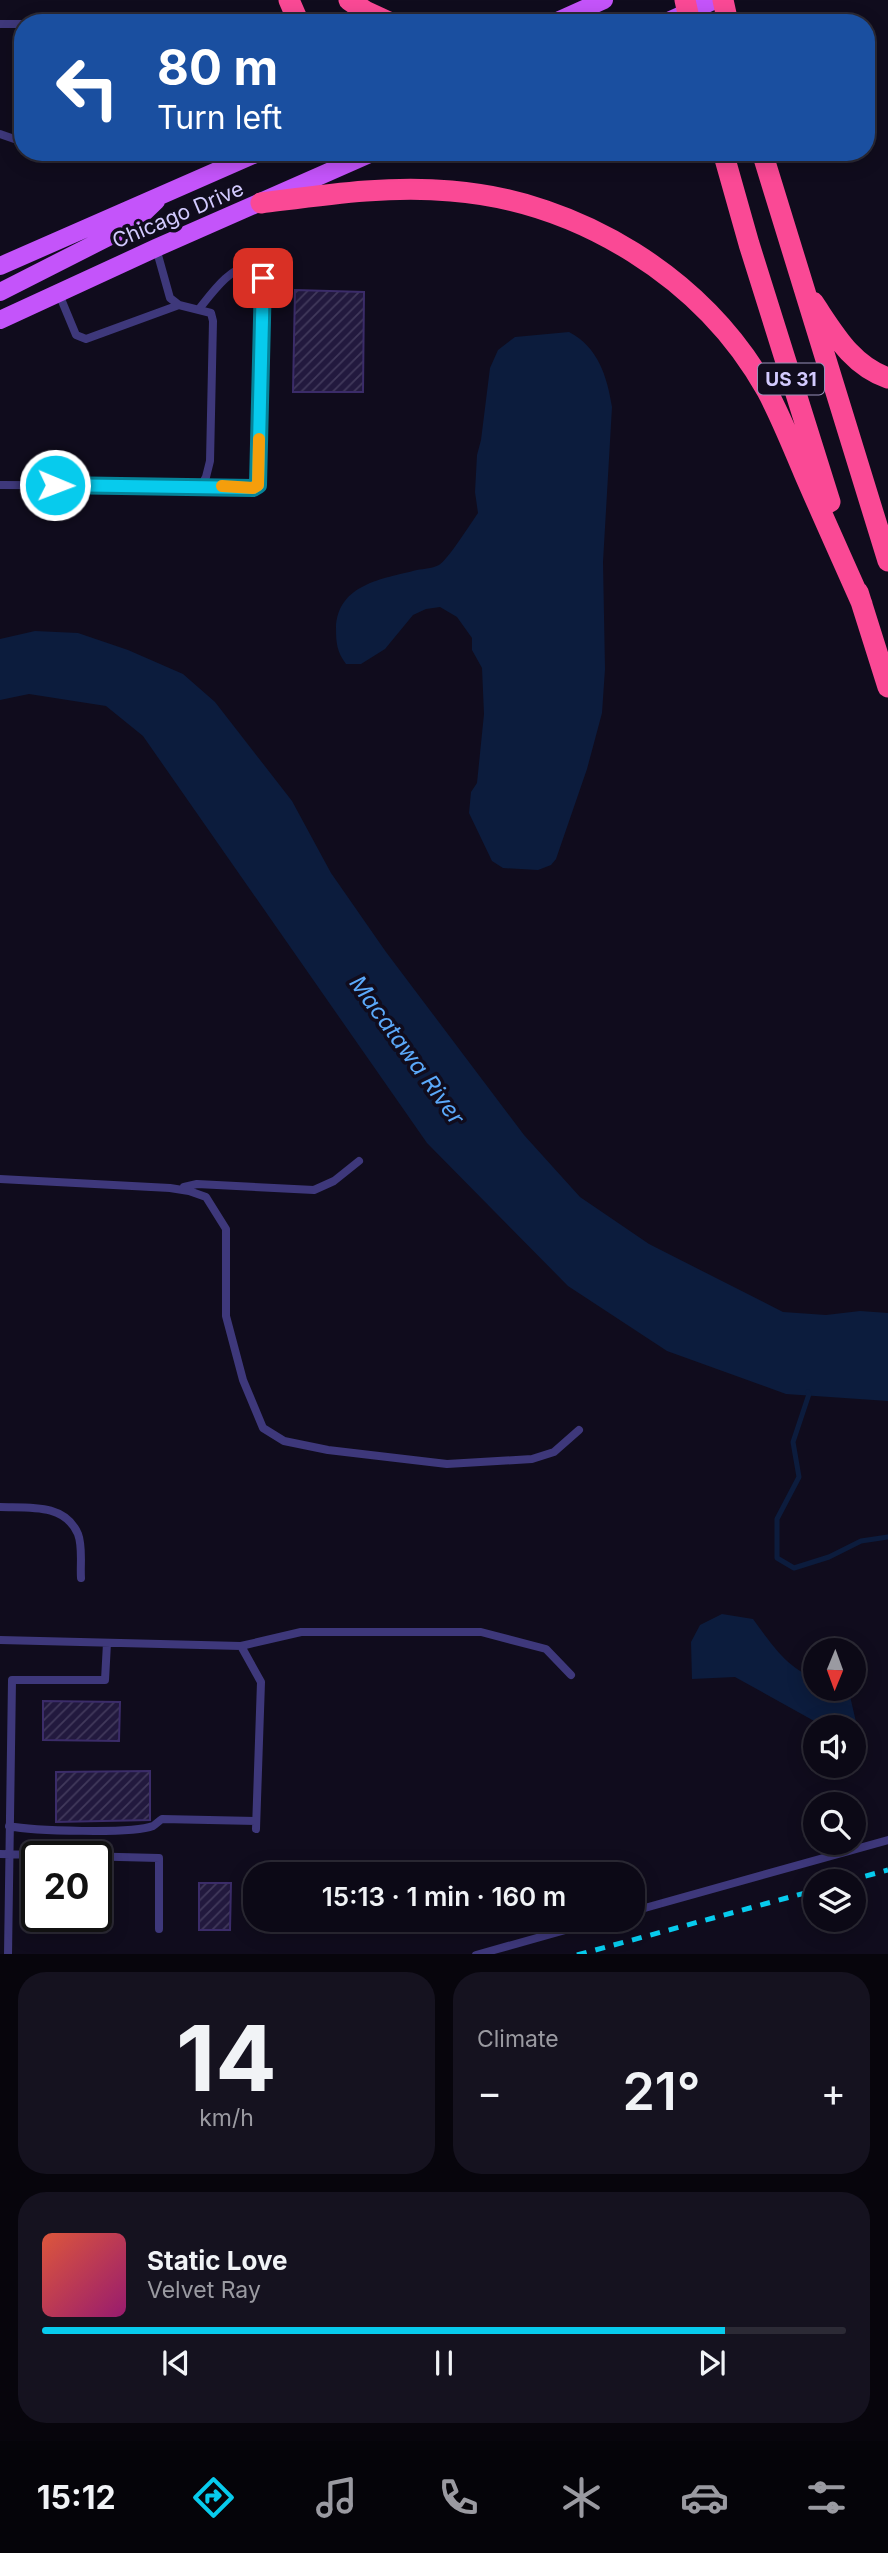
<!DOCTYPE html>
<meta charset="utf-8">
<style>
:root{--surface:#0c0916;--page:#15121f;--text:#f1f3f6;--muted:#9a9aa1;--line:#2c2a35;--accent:#07cbed}
body{margin:0;font-family:Inter,sans-serif;background:var(--page);color:var(--text);height:100vh;display:flex;flex-direction:column;font-size:26px;white-space:nowrap}
*{box-sizing:border-box;margin:0}
p{font-size:23px;color:var(--muted)}
.icon{flex:none;width:38px;height:38px;fill:none;stroke:currentColor;stroke-width:2;stroke-linecap:round;stroke-linejoin:round}
.map{position:relative;height:1954px;overflow:hidden}
.details{display:flex;flex-direction:column;gap:18px;padding:18px;background:#07050c;flex:1}
.details>*{flex:none}
.top-card{position:absolute;left:14px;top:14px;width:861px;height:147px;border-radius:28px;box-shadow:0 4px 18px #0003,0 0 0 2px var(--line);background:#1a4fa0;color:#fff;overflow:hidden}
.needle{width:46px;rotate:181deg}
.controls{position:absolute;left:803px;top:1638px;display:grid;gap:14px}
.controls a{display:grid;place-items:center;width:63px;height:63px;border-radius:50%;background:var(--surface);box-shadow:0 4px 18px #0003,0 0 0 2px var(--line);font-size:35px}
.speed{position:absolute;left:21px;top:1841px;display:flex;gap:14px;font-size:35px;font-weight:700;text-align:center}
.speed>*{display:grid;place-content:center;width:91px;height:91px;border-radius:50%;background:var(--surface);box-shadow:0 4px 18px #0003,0 0 0 2px var(--line);line-height:1}
.speed .limit{border:4px solid #111;border-radius:10px;background:#fff;color:#111}
.pin{position:absolute;display:grid;place-items:center;width:60px;height:60px;color:#fff;margin:-30px;border-radius:14px;box-shadow:0 4px 10px #0006}
.me{position:absolute;width:77px;margin:-38px;rotate:91deg;stroke-linejoin:round;filter:drop-shadow(0 0 5px #0008)}
.turn{display:flex;align-items:center;gap:24px;height:147px;padding:0 28px;font-size:32px}
.turn .icon{width:91px;height:91px;stroke-width:2.5}
.turn b{display:block;font-size:49px;line-height:60px}
.big{font-size:52px;font-weight:600;line-height:1.1}
.details .tile{flex:1;display:flex;flex-direction:column;justify-content:center;gap:10px;min-width:0;padding:0 24px;border-radius:28px;background:var(--page)}
.details .dial{align-items:center;gap:0}
.dial b{font-size:91px;line-height:1}
.song{display:flex;align-items:center;gap:21px}
.cover{width:84px;height:84px;border-radius:10px;background:linear-gradient(135deg,hsl(10 70% 55%),hsl(320 70% 35%))}
.played{height:7px;border-radius:4px;background:linear-gradient(90deg,var(--accent) 85%,var(--line) 85%)}
.keys{display:flex;justify-content:space-around;direction:ltr}
.heat{display:flex;justify-content:space-between;align-items:center;font-size:38px;direction:ltr}
.details .tiles{flex:1;display:grid;gap:18px;grid-template-columns:1fr 1fr}
.tile:last-child{grid-column:span 2}
.trip{position:absolute;left:243px;top:1862px;width:402px;height:70px;border-radius:28px;background:var(--surface);box-shadow:0 4px 18px #0003,0 0 0 2px var(--line);font-weight:600;line-height:70px;text-align:center}
.dock{display:flex;height:112px;justify-content:space-around;align-items:center;background:#050409;color:var(--muted)}
.dock .icon{width:49px;height:49px}
.dock .active{color:var(--accent)}
.dock b{font-size:32px;color:var(--text)}
.map>svg:first-child{display:block}
.water{fill:#0c1c3d}
.lines{fill:none;stroke-linecap:round;stroke-linejoin:round}
.stream{stroke:#0c1c3d;stroke-width:5}
.building{fill:url(#building-hatch);stroke:#3b2c69;stroke-width:2}
.lane{stroke:#3e387b;stroke-width:8}
.primary{stroke:#c454fa;stroke-width:18}
.highway{stroke:#fa4995;stroke-width:21}
.rail{stroke:#07cbed;stroke-width:5;stroke-dasharray:10 9;stroke-linecap:butt}
.highway-bridge{stroke:#fa4995;stroke-width:21}
.route-casing{stroke:#05849a;stroke-width:18}
.route{stroke:#07cbed;stroke-width:12}
.slow{stroke:#f59e0b;stroke-width:12}
.labels{text-anchor:middle;stroke-width:7;stroke-linejoin:round;paint-order:stroke}
.shield{fill:#100c1d;stroke:#9891ba;stroke-width:2}
.shield-label{font-size:19px;font-weight:bold;fill:#d2cafe}
.street-label{font-size:21px;fill:#d2cafe;stroke:#100c1d}
.water-label{font-size:23px;font-style:italic;fill:#5ba9fa;stroke:#100c1d}
</style>
<div class="map">
<svg width="888" height="1955" viewBox="0 0 888 1955">
<defs>
<pattern id="building-hatch" width="6" height="6" patternUnits="userSpaceOnUse" patternTransform="scale(1.75)"><rect width="6" height="6" fill="#22193e"/><path d="M-1 1l2-2M0 6l6-6M5 7l2-2" fill="none" stroke="#41395b"/></pattern>
</defs>
<rect width="100%" height="100%" fill="#100c1d"/>
<path class="water" d="M569,332C598,347 607,376 612,407L603,562L605,669L602,713L587,769L556,859L551,865L538,870L503,868L492,861L469,813L471,792L477,783L484,714L482,668L472,650V638L457,617L440,607L426,609L413,615L385,649L361,664H346C337,652 336,643 336,628C338,584 382,579 417,570C424,569 433,568 439,565C447,561 471,523 478,513L475,492L477,455L481,440L490,368L498,350L515,337Z
M35,631L78,633L128,650L183,674L215,702L292,801L331,873L386,952L524,1135L580,1197L649,1244L783,1312L826,1315L860,1311L888,1313V1401L786,1394L667,1351L568,1286L427,1143L143,736L106,706L29,694L0,700V639Z
M722,1614L753,1619C770,1642 787,1669 815,1678L816,1689H840L850,1696L856,1722L854,1729V1727H825L735,1677L692,1679L691,1642L700,1625Z"/>
<g class="lines">
<path class="stream" d="M808,1392L809,1394L793,1442L799,1477L777,1519V1558L794,1568L829,1557L861,1541L888,1537"/>
</g>
<path class="building" d="M295,290L364,292L363,392H293Z
M43,1701L120,1702L119,1741L43,1740Z
M150,1771V1820L56,1822V1772Z
M199,1883H231L230,1930H199Z"/>
<g class="lines">
<path class="lane" d="M0,24H23
M0,134L23,142
M59,294L76,335L86,339L179,305
M199,309C215,289 228,270 254,262L259,266L263,278L258,485L253,488L201,486
M0,485L201,486L206,477L210,461L213,321L211,313L179,305L170,298L156,248
M0,1179L170,1188L189,1191L206,1197L226,1229V1316L243,1380L263,1428L284,1441L328,1450L447,1464L532,1459L554,1452L579,1430
M184,1187L197,1184L314,1190L334,1181L359,1161
M0,1507C28,1508 65,1503 78,1534C83,1547 80,1565 81,1578
M0,1640L241,1646L301,1632H481L546,1649L571,1675
M241,1646L261,1682L256,1829
M9,1826C32,1831 133,1834 153,1826C156,1824 159,1821 162,1819L256,1821
M0,1854L159,1858V1929
M634,1911L888,1840
M8,1955L12,1680H105L107,1643
M476,1955L601,1920"/>
<path class="primary" d="M553,23L604,0
M664,23L715,0
M0,266L260,152
M0,292L130,226L156,201
M0,320L156,248L374,152"/>
<path class="highway" d="M289,0L299,23
M349,0L365,11L391,23
M723,0L728,23
M723,152L749,244L830,502
M762,152L888,561
M261,203C324,195 388,185 451,191C579,201 704,278 767,391C781,417 792,445 804,473C823,517 843,561 862,604
M813,302C834,333 851,365 888,378
M858,592L888,687"/>
<path class="rail" d="M847,1881L888,1870
M577,1955L816,1890"/>
<path class="highway-bridge" d="M685,0L690,23"/>
</g>
<g class="lines">
<defs>
<path id="route" d="M55,485L253,488L258,485L263,278"/>
</defs>
<use href="#route" class="route-casing"/>
<use href="#route" class="route"/>
<path class="slow" d="M222,486L253,488L258,485L259,439"/>
</g>
<g class="labels">
<rect class="shield" x="758" y="363.5" width="66" height="31" rx="5"/>
<g class="shield-label">
<text x="791" y="386">US 31</text>
</g>
<g class="street-label">
<text transform="translate(178 215) rotate(-23)" y="7">Chicago Drive</text>
</g>
<g class="water-label">
<text transform="translate(407 1050) rotate(54)" y="8">Macatawa River</text>
</g>
</g>
</svg>
<div class="controls">
<a><svg class="needle" viewBox="-14 -14 28 28"><path d="M0-13l5 13h-10z" fill="#e53935"/><path d="M0 13l5-13h-10z" fill="#9a9aa1"/></svg></a>
<a><svg class="icon" aria-label="sound" viewBox="0 0 24 24"><path d="M4 9h4l5-4v14l-5-4H4zM17 9q2 3 0 6"/></svg></a>
<a><svg class="icon" aria-label="search" viewBox="0 0 24 24"><circle cx="10" cy="10" r="6"/><path d="M15 15l6 6"/></svg></a>
<a><svg class="icon" aria-label="layers" viewBox="0 0 24 24"><path d="M12 4l9 5-9 5-9-5zM3 14l9 5 9-5"/></svg></a>
</div>
<div class="speed"><div class="limit">20</div></div>
<div class="pin" style="left:263px;top:278px;background:#d93025"><svg class="icon" aria-label="arrive" viewBox="0 0 24 24"><path d="M6 21V4h12l-3 4 3 4H6"/></svg></div>
<svg class="me" style="left:55px;top:485px" viewBox="-20 -20 40 40"><circle r="17" fill="#07cbed" stroke="#fff" stroke-width="3"/><path d="M0-11L8 9 0 5-8 9z" fill="#fff"/></svg>
<div class="trip">15:13 · 1 min · 160 m</div>
<div class="top-card">
<div class="turn"><svg class="icon" aria-label="left" viewBox="0 0 24 24"><path d="M17 20v-9H6M10 6l-5 5 5 5"/></svg><div><b>80 m</b>Turn left</div></div>
</div>
</div>
<section class="details">
<div class="tiles">
<div class="tile dial"><b>14</b><p>km/h</p></div>
<div class="tile"><p>Climate</p>
<div class="heat"><a>−</a><b class="big">21°</b><a>+</a></div>
</div>
<div class="tile">
<div class="song"><i class="cover"></i><div><b>Static Love</b><p>Velvet Ray</p></div></div>
<div class="played"></div>
<div class="keys"><svg class="icon" aria-label="previous" viewBox="0 0 24 24"><path d="M18 5L8 12l10 7zM5 5v14"/></svg><svg class="icon" aria-label="pause" viewBox="0 0 24 24"><path d="M8 5v14M16 5v14"/></svg><svg class="icon" aria-label="next" viewBox="0 0 24 24"><path d="M6 5l10 7-10 7zM19 5v14"/></svg></div>
</div>
</div>
</section>
<nav class="dock">
<b>15:12</b>
<svg class="icon active" aria-label="directions" viewBox="0 0 24 24"><path d="M12 3l9 9-9 9-9-9zM9 14v-3h6M13 9l2 2-2 2"/></svg>
<svg class="icon" aria-label="music" viewBox="0 0 24 24"><path d="M9 18V5l10-2v13"/><circle cx="6" cy="18" r="3"/><circle cx="16" cy="16" r="3"/></svg>
<svg class="icon" aria-label="phone" viewBox="0 0 24 24"><path d="M5 4h4l2 5-3 2q2 4 5 5l2-3 5 2v4C11 20 4 13 5 4z"/></svg>
<svg class="icon" aria-label="climate" viewBox="0 0 24 24"><path d="M12 3v18M4 7l16 10M4 17L20 7"/></svg>
<svg class="icon" aria-label="car" viewBox="0 0 24 24"><path d="M5 17H2v-5l4-1 3-4h7l3 4 3 1v5h-3M9 17h6M6 11h13"/><circle cx="7" cy="17" r="2"/><circle cx="17" cy="17" r="2"/></svg>
<svg class="icon" aria-label="filters" viewBox="0 0 24 24"><path d="M4 7h16M4 17h16"/><circle cx="9" cy="7" r="2"/><circle cx="15" cy="17" r="2"/></svg>
</nav>
